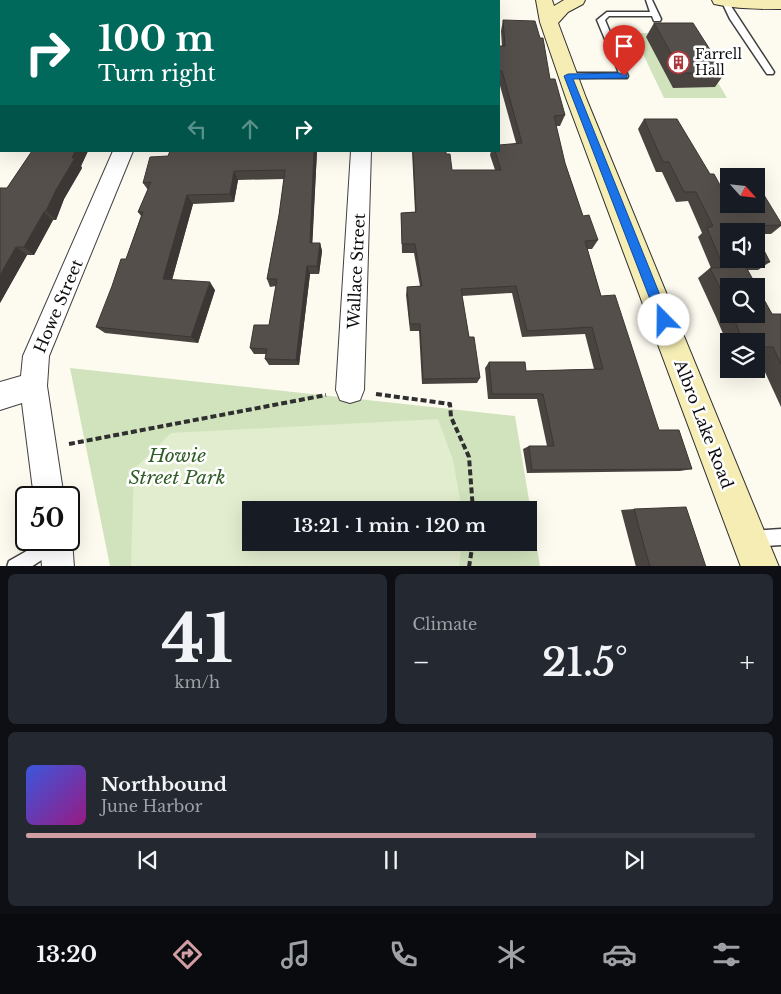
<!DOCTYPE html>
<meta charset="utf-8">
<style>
:root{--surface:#171b24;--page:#242831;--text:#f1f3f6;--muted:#9ea1a6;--line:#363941;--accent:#d29ea3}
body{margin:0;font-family:"Libre Baskerville",serif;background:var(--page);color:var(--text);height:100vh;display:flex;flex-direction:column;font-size:19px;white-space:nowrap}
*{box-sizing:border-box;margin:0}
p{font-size:16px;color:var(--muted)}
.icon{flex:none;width:28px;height:28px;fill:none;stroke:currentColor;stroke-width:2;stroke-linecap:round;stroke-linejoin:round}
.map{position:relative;height:566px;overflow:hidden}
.sheet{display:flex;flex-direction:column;gap:8px;padding:8px;background:#0d0f14;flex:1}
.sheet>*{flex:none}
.guide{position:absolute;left:0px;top:0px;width:500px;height:152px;box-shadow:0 5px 20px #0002;background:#00695c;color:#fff;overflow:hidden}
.needle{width:32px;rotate:117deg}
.fabs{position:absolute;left:720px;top:168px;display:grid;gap:10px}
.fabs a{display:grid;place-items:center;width:45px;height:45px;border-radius:0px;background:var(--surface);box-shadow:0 5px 20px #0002;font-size:25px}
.speed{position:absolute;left:15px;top:486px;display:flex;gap:10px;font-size:25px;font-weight:700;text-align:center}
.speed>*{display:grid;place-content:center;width:65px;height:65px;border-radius:50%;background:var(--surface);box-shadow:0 5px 20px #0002;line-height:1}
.speed .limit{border:2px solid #111;border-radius:8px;background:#fff;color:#111}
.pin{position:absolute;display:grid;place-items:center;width:42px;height:42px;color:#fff;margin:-51px -21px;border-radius:50% 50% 50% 0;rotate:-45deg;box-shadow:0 0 5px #0007}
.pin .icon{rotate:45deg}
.me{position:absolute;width:55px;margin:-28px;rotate:338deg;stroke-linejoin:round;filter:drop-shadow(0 0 4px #0008)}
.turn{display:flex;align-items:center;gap:18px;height:105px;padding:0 15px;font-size:22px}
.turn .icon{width:65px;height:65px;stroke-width:2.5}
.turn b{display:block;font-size:35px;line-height:42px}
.lanes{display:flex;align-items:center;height:48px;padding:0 15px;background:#0003;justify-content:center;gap:25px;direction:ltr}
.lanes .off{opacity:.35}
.big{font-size:38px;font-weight:600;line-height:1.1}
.sheet .card{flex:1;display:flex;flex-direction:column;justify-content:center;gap:8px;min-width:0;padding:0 18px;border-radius:8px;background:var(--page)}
.sheet .dial{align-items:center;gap:0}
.dial b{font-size:65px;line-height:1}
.song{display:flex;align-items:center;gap:15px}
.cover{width:60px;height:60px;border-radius:8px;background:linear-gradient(135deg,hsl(230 70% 55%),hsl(310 70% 35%))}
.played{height:5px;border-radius:2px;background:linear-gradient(90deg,var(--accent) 70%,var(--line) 70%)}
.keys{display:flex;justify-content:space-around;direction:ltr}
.heat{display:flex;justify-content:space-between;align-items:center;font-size:28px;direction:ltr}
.sheet .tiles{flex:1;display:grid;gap:8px;grid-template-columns:1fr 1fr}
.card:last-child{grid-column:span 2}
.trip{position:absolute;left:242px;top:501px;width:295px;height:50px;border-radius:0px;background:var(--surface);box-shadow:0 5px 20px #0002;font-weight:600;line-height:50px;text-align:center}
.menu{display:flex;height:80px;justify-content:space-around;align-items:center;background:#090b0e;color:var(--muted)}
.menu .icon{width:35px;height:35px}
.menu .on{color:var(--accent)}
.menu b{font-size:22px;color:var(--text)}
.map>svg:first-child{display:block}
.green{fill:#d1e3bd;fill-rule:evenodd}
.pitch{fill:#e2ecce}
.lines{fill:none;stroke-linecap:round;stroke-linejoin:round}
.service-casing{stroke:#404040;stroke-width:3}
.minor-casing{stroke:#404040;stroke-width:2}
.secondary-casing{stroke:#2f2f2f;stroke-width:2}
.path{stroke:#2f2f2f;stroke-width:4;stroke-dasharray:6 3;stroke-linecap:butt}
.service{fill:#fff;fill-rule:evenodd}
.minor{fill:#fff;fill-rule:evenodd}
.secondary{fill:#f5edb3;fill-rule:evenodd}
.wall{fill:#494440;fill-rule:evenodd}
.shaded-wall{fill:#3c3734}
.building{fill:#554f4b;stroke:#3c3734}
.route{fill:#1a73e8;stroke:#114b97}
.labels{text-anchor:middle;stroke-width:5;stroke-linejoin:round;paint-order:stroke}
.far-poi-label{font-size:14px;fill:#0d0d0d;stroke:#fff;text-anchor:start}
.street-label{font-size:16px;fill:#0d0d0d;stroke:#fff}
.near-park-label{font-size:19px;font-style:italic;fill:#315d26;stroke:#fff}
</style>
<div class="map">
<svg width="781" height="567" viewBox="0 0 781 567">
<rect width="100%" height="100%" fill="#fdfaf0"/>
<path class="green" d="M633,33H689L727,98H664Z
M70,368L515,416L540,566H110ZM251,510H529V542H251Z"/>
<path class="pitch" d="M438,419L453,460L462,510H251V542L462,543L459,566H131L134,469L171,433Z"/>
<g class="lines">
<defs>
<path id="service" d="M646,0H652L661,19L660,21H654L652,16H609L605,20L628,76L627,78H565V74L568,73H619L597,20L607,12H650Z
M721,0H727L774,72L773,74H767L730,19Z
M781,529V545L753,547L748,544L745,539L748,534L753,531Z
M46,540H58L60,545L57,550L31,567H7L9,561Z"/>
<path id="minor" d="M180,0H194V1H180Z
M361,0H375V1H361Z
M113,151H133L49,356L47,386L64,498H34L22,403L0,410V382L21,376L23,356Z
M351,151H371L364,390L360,400L350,403L340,400L336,390Z
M69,532L72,540L74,567H42L40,540H69Z"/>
<path id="secondary" d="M536,0H552L554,6L564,0H585L583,4L568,12L558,23L586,98L779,567H741L566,98L540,22Z
M712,0H781V9C759,9 736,9 714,4Z"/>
</defs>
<use href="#service" class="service-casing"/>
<use href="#minor" class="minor-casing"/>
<use href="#secondary" class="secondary-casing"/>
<path class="path" d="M376,394L450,404L451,417L469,457L473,510
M69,444L326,395
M469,567L473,542"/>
<use href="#service" class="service"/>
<use href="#minor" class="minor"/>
<use href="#secondary" class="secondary"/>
</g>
<path class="wall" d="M1,11V68H0V12Z
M503,20L550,79L565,115L560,126H556L565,163L583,216L598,240L592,249H587L601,296L659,430L692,469L680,471L527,473L523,449L529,446H547L537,399H488L485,368L489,362L526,371L594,369L585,334L522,337L512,293L462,296L469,337L480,378L477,383L422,384L419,331H410L406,295L407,287L420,286L414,253H402L401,213L415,212L412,151H446V154L452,170H495L490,155L491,151H499L516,143L499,82V46H502L501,31Z
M654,23L725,73L715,87L673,88L646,37Z
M0,82H1V146H0Z
M644,119L710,174L726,196L781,223V226L771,234H756V231H729L770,262L758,270H747L772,314H781V407L757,355H756V341H729V348L716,317L698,278L710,268H711L698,237L702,233L688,201L676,202L662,172H656L638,129ZM729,286L756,314H729Z
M32,151H88L81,166L82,168L64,199L56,220H53L34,255H27L0,303L7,188Z
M170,151H317L312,243H320L322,251L319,274H310L299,365H269L265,359L266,354H254L250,348L269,325L276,286L270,287L267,279L279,215L284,179L238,180L234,202L193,204L172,280L215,290L198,343L105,333L96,327L126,259L141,216L138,212L148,190L143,183L168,156Z
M634,509L706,567H636L621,510Z"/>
<path class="shaded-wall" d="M153,0H164L163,1H152Z
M75,151H88L81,166L82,168L64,199L56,220L46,211L56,190Z
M314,151H317L312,251L310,243Z
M234,171L238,180L234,202L230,194Z
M187,195L193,204L170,287L163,279Z
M44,212L53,220L34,255L24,247Z
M320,243L322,251L319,274L317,266Z
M16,247L27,255L0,303V275Z
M307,266L310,274L299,365L296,360Z
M210,282L215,290L198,343L191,337Z"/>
<path class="building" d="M9,0H153L152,1H8Z
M218,0H336V1H217Z
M402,0H443L444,1H402Z
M503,20L535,21L540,38H543L550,79H555L565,115L554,116L565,163L583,216L589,215L598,240L585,241L601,296L615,295L659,430H679L692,469L532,470L529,446H554L543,394H492L489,362H525L526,371L603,369L592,327L527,331L516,286L461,289L469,337H474L480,378L423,379L420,324H410L407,287L422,286L415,244H402L401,213L416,212L413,151H446V154H450L452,170H501L495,151H499V145L522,143L502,71H499V46H505Z
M1,21V54L0,56V23Z
M654,23H693L725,73H682Z
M0,82H1V137H0Z
M644,119H677L710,174H714L726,196H729V204H756V196L764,195L781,223V225L751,226L754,231H729V259H756V235L770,262L721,261L707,228L713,226L696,192H684L669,162H663Z
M32,151H75L72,158H75L56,190L46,211L44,212L24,247H16L0,275V188H7Z
M170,151H314L310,243H320L317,266H307L296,360L265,359L267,349L250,348L254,325H269L277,279H267L279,215L285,170L234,171L230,194L187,195L163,279L210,282L191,337L96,327L112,286L121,259H126L143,212H138L151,182L143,183L150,157L168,156Z
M746,267L772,314H781V364L773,347H756V341H743L732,314H756V286H729V306L710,268Z
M686,507L706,567H650L634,509Z"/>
<path class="route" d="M624,73L627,74V78L573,79L670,320L668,324L664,325L660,324L658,320L564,76L568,74Z"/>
<defs>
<symbol id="building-ring" viewBox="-11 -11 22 22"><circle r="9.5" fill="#fff" stroke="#ac373d" stroke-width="1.5"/><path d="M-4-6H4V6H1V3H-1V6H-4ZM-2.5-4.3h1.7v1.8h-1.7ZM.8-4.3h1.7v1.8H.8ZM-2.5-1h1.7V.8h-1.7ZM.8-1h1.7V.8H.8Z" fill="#ac373d"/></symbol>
</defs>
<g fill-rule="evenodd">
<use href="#building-ring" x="666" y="50" width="25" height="25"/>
</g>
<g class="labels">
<g class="far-poi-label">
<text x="695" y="59">Farrell<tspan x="695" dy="16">Hall</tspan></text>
</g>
<g class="street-label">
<text transform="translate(356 271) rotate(-87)" y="6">Wallace Street</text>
<text transform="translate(58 306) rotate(-67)" y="6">Howe Street</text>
<text transform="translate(704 424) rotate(69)" y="6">Albro Lake Road</text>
</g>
<g class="near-park-label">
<text x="177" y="462">Howie<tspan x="177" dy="22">Street Park</tspan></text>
</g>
</g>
</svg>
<div class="fabs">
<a><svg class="needle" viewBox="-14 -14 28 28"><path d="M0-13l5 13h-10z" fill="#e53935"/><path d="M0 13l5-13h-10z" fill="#9ea1a6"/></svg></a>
<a><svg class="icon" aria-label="sound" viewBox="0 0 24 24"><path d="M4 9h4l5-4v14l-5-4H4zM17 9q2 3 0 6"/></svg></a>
<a><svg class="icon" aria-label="search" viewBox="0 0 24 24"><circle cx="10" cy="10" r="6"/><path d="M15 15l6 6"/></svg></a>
<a><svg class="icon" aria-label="layers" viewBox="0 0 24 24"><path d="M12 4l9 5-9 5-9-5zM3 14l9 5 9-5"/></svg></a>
</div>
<div class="speed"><div class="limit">50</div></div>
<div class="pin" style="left:624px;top:76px;background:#d93025"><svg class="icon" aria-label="arrive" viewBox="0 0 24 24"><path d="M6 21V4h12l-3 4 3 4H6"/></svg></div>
<svg class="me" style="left:664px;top:320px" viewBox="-20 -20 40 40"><circle r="19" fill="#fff"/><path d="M0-13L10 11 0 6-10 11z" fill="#1a73e8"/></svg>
<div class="trip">13:21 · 1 min · 120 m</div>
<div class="guide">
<div class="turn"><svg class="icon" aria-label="right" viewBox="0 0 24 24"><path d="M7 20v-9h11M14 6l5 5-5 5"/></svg><div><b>100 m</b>Turn right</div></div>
<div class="lanes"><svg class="icon off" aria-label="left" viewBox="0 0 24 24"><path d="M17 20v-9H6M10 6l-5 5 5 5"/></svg><svg class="icon off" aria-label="ahead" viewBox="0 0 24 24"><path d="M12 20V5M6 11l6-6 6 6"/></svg><svg class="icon" aria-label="right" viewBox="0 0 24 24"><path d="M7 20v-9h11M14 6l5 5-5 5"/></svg></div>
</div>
</div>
<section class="sheet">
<div class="tiles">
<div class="card dial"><b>41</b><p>km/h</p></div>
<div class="card"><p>Climate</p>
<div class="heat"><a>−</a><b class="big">21.5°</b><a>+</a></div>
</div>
<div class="card">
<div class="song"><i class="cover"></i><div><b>Northbound</b><p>June Harbor</p></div></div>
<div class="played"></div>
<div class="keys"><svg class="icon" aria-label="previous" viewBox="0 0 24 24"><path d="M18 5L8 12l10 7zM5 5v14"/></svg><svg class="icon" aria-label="pause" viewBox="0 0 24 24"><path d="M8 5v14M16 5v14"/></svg><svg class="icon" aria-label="next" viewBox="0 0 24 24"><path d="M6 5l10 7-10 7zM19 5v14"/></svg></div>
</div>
</div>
</section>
<nav class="menu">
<b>13:20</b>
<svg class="icon on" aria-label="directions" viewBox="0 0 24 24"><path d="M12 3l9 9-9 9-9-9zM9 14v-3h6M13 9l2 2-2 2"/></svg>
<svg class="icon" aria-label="music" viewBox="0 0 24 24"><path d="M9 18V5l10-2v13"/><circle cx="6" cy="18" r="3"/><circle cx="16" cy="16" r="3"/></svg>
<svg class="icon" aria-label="phone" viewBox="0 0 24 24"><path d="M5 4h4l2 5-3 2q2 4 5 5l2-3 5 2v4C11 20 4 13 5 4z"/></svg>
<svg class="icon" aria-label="climate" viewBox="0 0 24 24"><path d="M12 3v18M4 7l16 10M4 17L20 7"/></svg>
<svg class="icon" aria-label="car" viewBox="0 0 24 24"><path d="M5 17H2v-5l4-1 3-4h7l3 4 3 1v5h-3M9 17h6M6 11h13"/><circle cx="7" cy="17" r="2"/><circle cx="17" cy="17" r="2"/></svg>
<svg class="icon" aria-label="filters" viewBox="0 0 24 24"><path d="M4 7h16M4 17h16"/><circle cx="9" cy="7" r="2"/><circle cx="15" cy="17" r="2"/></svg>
</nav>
